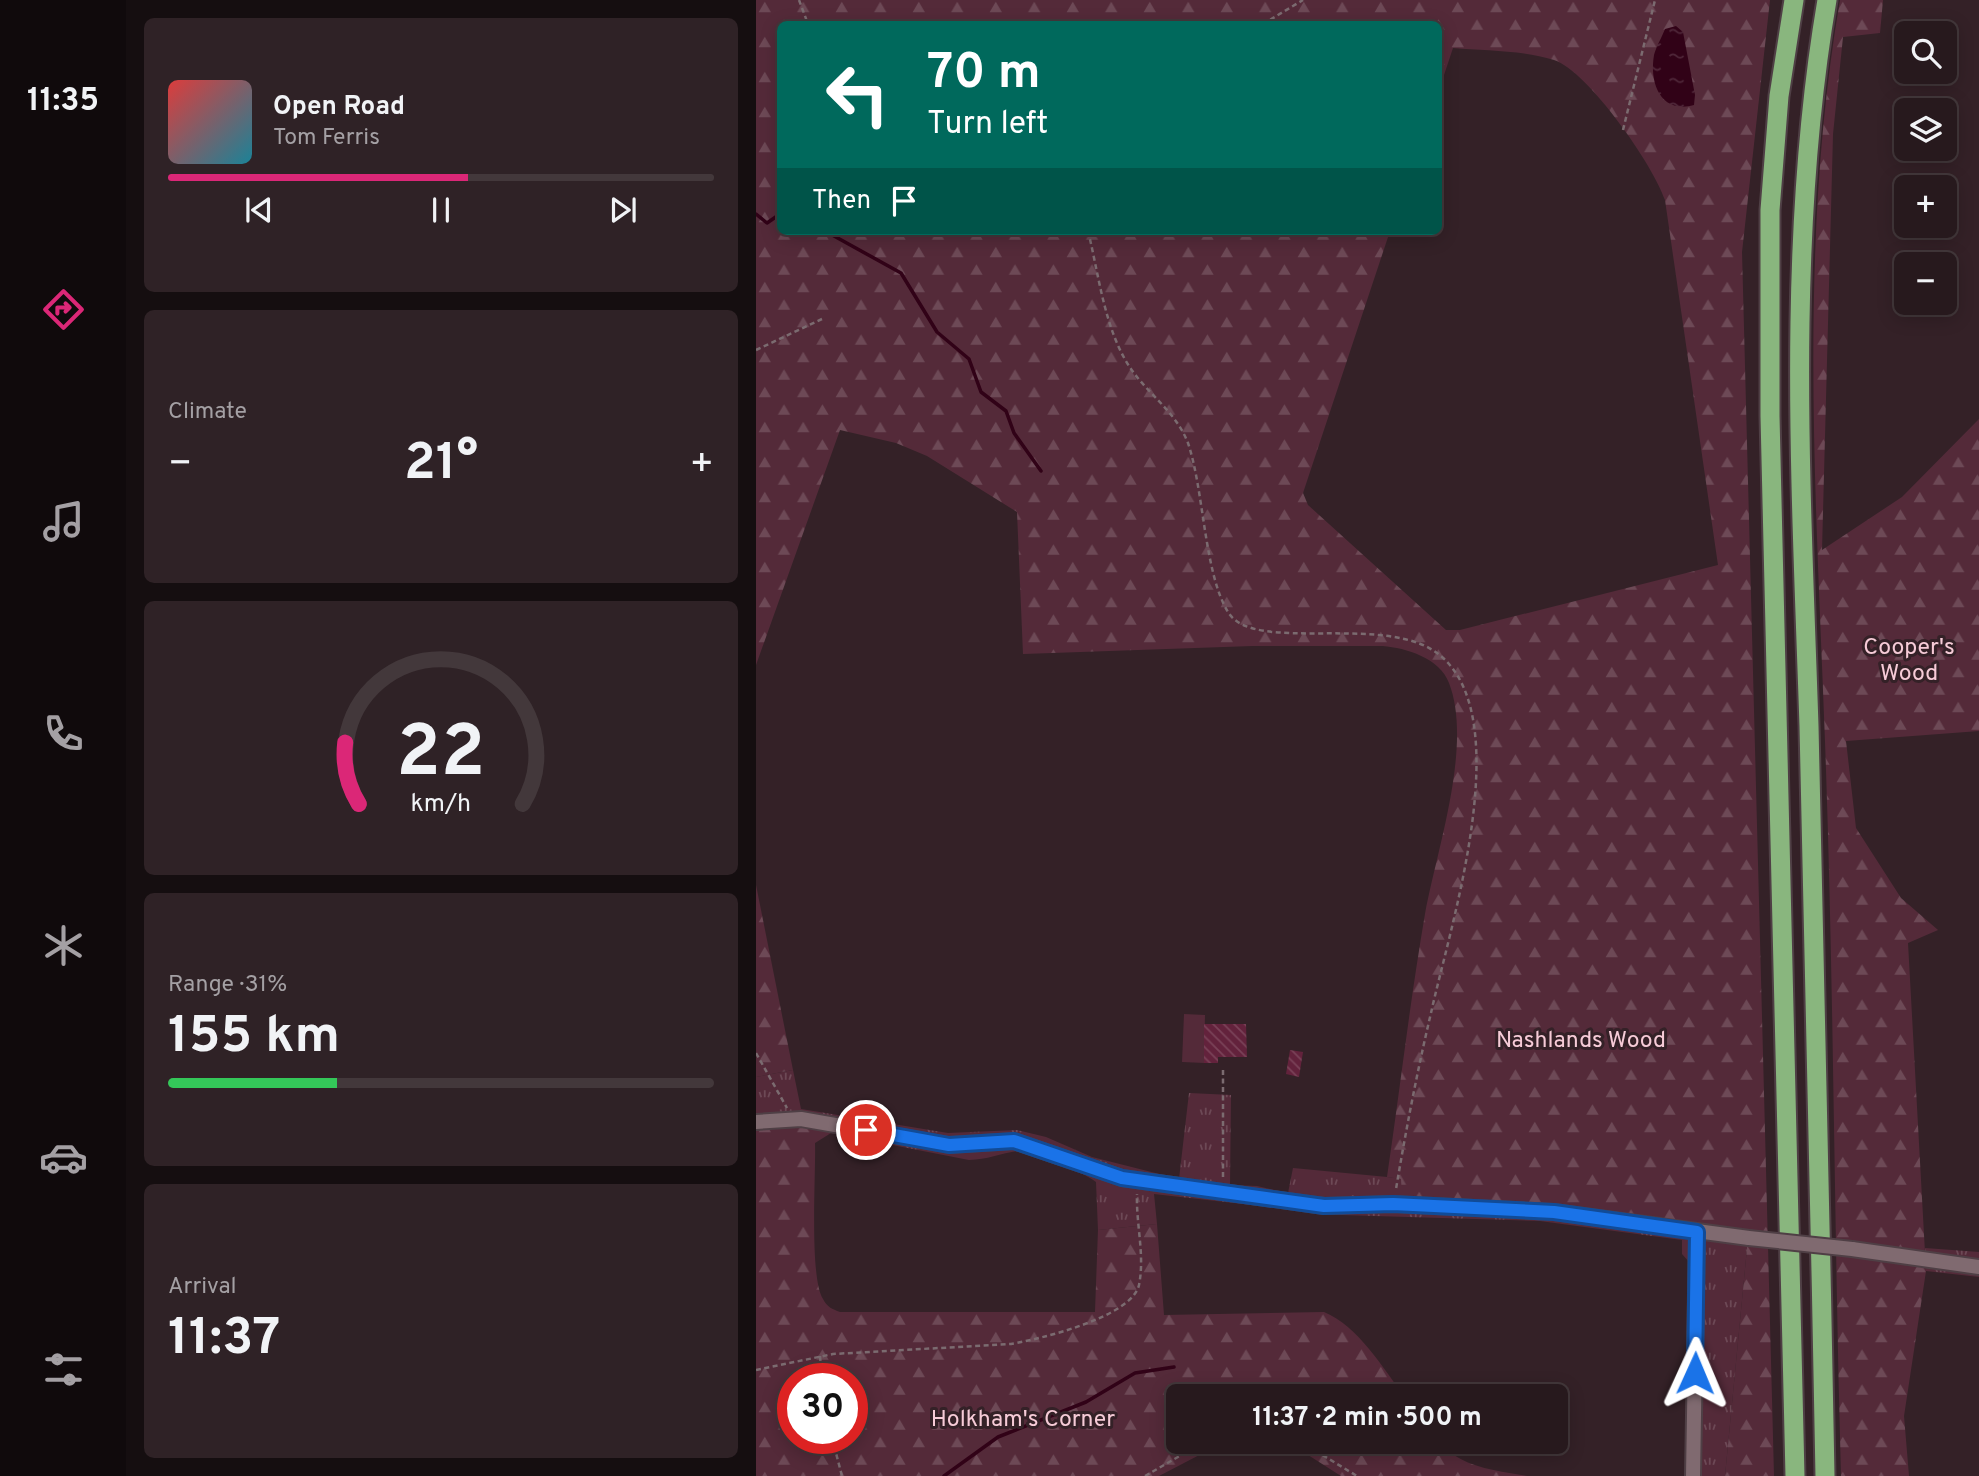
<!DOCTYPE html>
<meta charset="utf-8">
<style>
:root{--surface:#27191d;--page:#2f2226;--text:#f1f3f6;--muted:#a4a0a4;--line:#43383b;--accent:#db2777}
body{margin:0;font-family:Overpass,sans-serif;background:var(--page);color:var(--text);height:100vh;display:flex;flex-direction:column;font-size:26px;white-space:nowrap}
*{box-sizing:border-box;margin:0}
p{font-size:23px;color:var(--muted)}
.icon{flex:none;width:38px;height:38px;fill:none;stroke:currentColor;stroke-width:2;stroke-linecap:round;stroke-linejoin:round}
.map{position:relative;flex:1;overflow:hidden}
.panel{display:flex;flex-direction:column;gap:18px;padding:18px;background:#150e10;width:630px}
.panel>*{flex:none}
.guide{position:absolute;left:21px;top:21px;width:665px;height:214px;border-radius:10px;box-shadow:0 4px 18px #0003,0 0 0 2px var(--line);background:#00695c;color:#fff;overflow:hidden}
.controls{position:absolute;left:1138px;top:21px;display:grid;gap:14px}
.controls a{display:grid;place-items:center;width:63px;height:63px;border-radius:10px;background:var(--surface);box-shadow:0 4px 18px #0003,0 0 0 2px var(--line);font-size:35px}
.speed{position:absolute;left:21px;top:1363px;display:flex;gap:14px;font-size:35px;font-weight:700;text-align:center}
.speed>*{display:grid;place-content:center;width:91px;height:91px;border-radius:50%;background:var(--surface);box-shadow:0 4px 18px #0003,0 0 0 2px var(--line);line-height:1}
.speed .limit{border:10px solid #d22;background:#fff;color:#111}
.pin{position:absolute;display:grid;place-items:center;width:60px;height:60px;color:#fff;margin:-30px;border:4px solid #fff;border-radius:50%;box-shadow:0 2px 7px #0007}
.me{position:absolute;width:77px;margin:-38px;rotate:1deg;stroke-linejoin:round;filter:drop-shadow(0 0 5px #0008)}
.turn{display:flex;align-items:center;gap:24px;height:147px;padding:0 35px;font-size:32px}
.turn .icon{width:91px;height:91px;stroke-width:2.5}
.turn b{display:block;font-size:49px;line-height:60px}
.then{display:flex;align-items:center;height:66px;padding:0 35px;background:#0003;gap:14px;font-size:26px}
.big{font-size:52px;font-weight:700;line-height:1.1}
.panel .card{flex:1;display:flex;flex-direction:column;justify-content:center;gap:10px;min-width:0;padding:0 24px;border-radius:10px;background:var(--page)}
.panel .dial{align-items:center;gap:0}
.dial svg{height:182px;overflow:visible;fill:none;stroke:var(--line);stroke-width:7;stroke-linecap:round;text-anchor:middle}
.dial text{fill:var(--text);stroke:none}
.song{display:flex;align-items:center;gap:21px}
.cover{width:84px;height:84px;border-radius:10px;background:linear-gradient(135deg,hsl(0 70% 55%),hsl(190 70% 35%))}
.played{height:7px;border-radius:4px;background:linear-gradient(90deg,var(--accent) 55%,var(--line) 55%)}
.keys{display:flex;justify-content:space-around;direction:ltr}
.heat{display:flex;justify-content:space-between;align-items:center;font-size:38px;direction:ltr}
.charge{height:10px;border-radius:5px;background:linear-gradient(90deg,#34c759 31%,var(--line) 0)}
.trip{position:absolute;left:410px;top:1384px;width:402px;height:70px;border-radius:10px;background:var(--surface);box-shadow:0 4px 18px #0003,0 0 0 2px var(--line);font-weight:700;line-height:70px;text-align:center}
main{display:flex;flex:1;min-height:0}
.menu{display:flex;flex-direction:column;width:126px;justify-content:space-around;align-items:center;background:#100a0c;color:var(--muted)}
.menu .icon{width:49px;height:49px}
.menu .current{color:var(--accent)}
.menu b{font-size:32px;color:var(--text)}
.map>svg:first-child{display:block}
.grass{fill:url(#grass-tufts)}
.forest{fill:url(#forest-firs);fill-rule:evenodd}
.garden{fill:#542a39}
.water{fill:url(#water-ripples)}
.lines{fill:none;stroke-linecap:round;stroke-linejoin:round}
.stream{stroke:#310217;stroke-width:3.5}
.building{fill:url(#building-back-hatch)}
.minor-casing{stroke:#4f3f45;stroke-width:18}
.trunk-casing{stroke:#4f3f45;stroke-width:23}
.path{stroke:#7b6b70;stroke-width:2.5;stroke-dasharray:5 3.5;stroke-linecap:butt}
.minor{stroke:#806a70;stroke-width:14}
.trunk{stroke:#89b67e;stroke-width:19}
.minor-bridge-casing{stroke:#4f3f45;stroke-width:18;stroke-linecap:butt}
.minor-bridge{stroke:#806a70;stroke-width:14}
.route-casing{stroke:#114b97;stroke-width:18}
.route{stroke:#1a73e8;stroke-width:12}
.labels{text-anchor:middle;stroke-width:6;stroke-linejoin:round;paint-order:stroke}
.park-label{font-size:23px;fill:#f6cbd7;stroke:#342127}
</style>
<main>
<nav class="menu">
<b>11:35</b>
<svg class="icon current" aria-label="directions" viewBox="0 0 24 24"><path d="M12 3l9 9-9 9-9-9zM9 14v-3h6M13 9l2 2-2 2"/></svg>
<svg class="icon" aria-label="music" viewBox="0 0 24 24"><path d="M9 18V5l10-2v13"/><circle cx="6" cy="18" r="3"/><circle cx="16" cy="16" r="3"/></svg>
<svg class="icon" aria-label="phone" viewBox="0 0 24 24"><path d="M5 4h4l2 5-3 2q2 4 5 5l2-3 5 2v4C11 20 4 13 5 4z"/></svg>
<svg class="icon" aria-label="climate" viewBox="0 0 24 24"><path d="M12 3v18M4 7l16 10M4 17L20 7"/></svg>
<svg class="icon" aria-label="car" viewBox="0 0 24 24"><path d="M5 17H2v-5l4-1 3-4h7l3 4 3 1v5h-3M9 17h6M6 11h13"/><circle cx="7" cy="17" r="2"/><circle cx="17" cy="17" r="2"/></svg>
<svg class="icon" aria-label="filters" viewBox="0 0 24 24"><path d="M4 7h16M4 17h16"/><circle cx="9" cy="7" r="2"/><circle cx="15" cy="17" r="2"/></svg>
</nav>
<section class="panel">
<div class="card">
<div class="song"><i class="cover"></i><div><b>Open Road</b><p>Tom Ferris</p></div></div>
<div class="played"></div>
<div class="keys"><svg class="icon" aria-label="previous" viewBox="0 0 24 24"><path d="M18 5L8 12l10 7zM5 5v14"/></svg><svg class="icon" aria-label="pause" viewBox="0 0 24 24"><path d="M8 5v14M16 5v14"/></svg><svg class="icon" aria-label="next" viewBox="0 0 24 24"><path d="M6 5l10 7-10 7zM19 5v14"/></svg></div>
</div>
<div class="card"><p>Climate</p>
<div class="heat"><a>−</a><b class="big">21°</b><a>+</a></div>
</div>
<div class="card dial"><svg viewBox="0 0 100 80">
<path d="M14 69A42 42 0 1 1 86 69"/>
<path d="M14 69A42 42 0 0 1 8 42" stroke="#db2777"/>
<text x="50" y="56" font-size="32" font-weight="700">22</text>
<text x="50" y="72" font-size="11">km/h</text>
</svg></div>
<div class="card"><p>Range · 31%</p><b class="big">155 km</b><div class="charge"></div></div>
<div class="card"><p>Arrival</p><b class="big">11:37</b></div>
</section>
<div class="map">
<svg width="1223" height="1476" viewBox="0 0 1223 1476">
<defs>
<pattern id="grass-tufts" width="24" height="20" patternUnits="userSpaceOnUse" patternTransform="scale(1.75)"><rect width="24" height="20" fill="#542a39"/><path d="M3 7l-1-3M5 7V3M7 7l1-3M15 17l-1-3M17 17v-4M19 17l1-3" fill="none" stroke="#6d4956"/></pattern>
<pattern id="forest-firs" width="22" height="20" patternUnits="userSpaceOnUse" patternTransform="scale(1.75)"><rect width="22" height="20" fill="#542a39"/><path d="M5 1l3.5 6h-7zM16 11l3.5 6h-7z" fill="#6d4956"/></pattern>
<pattern id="water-ripples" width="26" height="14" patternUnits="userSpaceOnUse" patternTransform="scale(1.75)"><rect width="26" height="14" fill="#310217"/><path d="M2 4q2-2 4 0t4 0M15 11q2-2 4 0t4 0" fill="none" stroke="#4f2739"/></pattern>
<pattern id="building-back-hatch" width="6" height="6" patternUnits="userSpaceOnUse" patternTransform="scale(1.75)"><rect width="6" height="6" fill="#63223c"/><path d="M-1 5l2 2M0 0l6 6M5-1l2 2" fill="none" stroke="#7a4258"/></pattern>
</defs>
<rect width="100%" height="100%" fill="#342127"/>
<path class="grass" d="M37,1070L45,1109L192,1133L261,1130L290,1137L336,1157L423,1179L433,1093L475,1095L474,1185L501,1186L532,1193L537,1168L631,1177L646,1179L647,1196L992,1238L969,1476H931L934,1263L926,1254V1240L784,1221L586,1215L398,1194L401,1224L342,1230L340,1182C330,1173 276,1150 263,1151C245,1153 231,1160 213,1160L75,1133L77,1124L0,1122V1077Z
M1169,1248L1223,1252V1277L1170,1271Z"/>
<path class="forest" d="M0,0H1014L986,252L1018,1476H969L992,1238L646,1196L645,1179L631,1177C644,1089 654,1001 669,914C681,849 717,745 693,683C684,658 650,648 627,646H496L267,654L261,512L171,456L140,443L84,430L0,665ZM24,24H682L683,90L697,48C730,51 767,50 798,60C832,71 898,166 909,200L962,565L704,630H690L552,505L547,493L634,231H24Z
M1084,0H1127L1124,33L1087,37L1077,134L1066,550L1146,497L1223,419V731L1090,741L1100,828L1145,898L1182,930L1152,943L1170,1271L1148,1416L1153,1476H1085C1078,1231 1078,986 1069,741C1060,495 1042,244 1084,0Z
M0,885L37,1070L0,1077Z
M0,1122L77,1124L75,1133L59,1143C60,1174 53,1277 67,1299C71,1307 76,1309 84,1312H339L342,1230L401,1224L408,1315L568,1312C602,1326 627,1368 648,1396H422V1442H483L451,1451L403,1476H0ZM37,1379H96V1438H37Z
M524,1442H683C706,1468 738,1470 771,1476H585L538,1446Z"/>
<path class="garden" d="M428,1014L449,1015L448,1063L426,1062Z"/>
<path class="water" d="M920,26L927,32L939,95L938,105C905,114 893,84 898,55C900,47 906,37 909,29Z"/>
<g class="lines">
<path class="stream" d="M0,214L11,223L24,214
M69,231L145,273L181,332L213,359L225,392L250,411L258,433L285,471
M188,1476L242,1437L330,1402L379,1373L418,1367"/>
</g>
<path class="building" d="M448,1024H490L491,1057H462V1063H448Z
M534,1050L547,1052L543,1077L530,1074Z"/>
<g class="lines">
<defs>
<path id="minor" d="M0,1122L45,1119L193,1145L258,1141L366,1178L568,1206L637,1204L798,1212L993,1238
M1096,1249L1223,1267
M937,1476L941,1232"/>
<path id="trunk" d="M1038,0L1023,96L1014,210V416L1039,1476
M1069,1476C1064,1226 1060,976 1053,726C1045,485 1030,239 1071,0"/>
</defs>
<use href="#minor" class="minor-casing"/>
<use href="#trunk" class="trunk-casing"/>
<path class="path" d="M43,0L52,24
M507,24L547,0
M867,130L899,0
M332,231C343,275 348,327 373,366C391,394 419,410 432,443C448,490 448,573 472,612C498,656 634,610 686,657C761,723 693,930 675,1013C661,1072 650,1130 640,1189
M0,350L66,319
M0,1053L31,1108
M467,1070V1178
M64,1356L66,1379
M0,1370L77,1354L255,1344C284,1339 376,1317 383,1285C389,1255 380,1225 381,1194
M76,1438L86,1476
M545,1442L601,1476
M389,1476L448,1442"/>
<use href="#minor" class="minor"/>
<use href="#trunk" class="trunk"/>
<defs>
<path id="minor-bridge" d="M993,1238L1096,1249"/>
</defs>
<use href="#minor-bridge" class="minor-bridge-casing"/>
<use href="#minor-bridge" class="minor-bridge"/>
</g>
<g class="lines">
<defs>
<path id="route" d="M110,1130L193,1145L258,1141L366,1178L568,1206L637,1204L798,1212L941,1232L939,1373"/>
</defs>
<use href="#route" class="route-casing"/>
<use href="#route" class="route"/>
</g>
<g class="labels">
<g class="park-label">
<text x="1153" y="654">Cooper's<tspan x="1153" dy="26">Wood</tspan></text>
<text x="825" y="1047">Nashlands Wood</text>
<text x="267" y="1426">Holkham's Corner</text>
</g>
</g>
</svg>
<div class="controls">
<a><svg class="icon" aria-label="search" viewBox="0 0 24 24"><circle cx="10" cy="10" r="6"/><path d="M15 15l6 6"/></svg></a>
<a><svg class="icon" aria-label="layers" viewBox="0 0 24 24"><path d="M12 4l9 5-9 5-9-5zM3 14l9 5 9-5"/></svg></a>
<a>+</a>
<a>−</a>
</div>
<div class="speed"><div class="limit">30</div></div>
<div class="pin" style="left:110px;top:1130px;background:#d93025"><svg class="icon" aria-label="arrive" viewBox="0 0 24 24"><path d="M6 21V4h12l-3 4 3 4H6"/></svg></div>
<svg class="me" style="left:939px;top:1373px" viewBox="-20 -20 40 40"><path d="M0-17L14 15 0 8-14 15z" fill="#1a73e8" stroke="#fff" stroke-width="4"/></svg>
<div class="trip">11:37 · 2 min · 500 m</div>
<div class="guide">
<div class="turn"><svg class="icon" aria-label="left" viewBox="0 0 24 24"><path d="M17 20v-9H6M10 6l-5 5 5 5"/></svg><div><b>70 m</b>Turn left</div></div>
<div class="then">Then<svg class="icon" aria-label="arrive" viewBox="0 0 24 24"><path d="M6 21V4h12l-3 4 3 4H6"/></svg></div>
</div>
</div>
</main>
